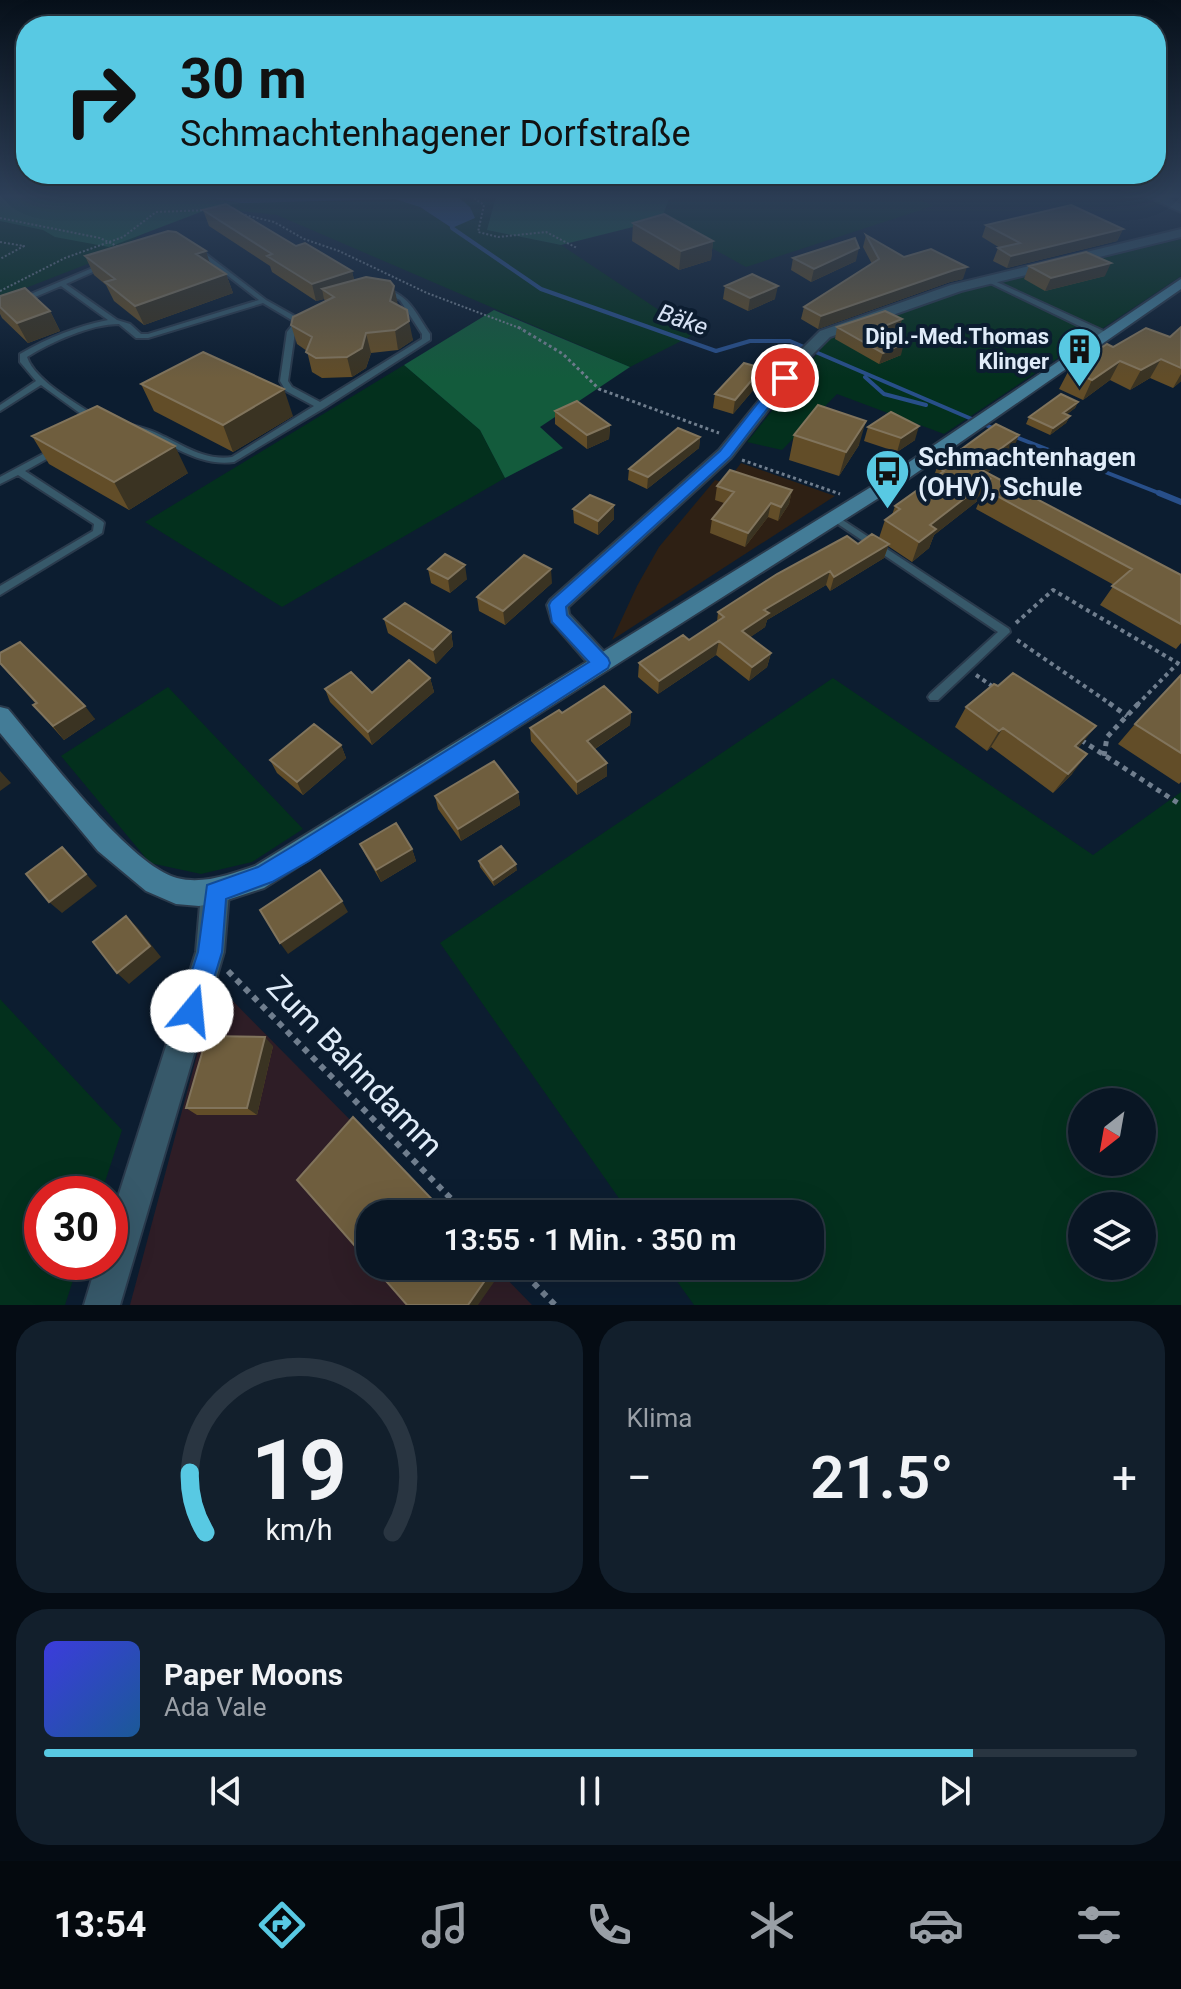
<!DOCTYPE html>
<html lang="de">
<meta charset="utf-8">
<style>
:root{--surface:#091624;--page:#121f2c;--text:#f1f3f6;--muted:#999fa6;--line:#293541;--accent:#58c9e3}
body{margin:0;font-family:Roboto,sans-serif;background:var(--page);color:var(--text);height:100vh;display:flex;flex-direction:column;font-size:30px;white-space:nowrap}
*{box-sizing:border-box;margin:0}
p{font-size:26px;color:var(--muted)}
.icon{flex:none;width:44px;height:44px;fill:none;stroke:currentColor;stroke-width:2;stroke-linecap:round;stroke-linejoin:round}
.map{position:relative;height:1305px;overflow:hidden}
.drawer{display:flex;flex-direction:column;gap:16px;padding:16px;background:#050c14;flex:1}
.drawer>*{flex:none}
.hud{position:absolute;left:16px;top:16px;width:1150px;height:168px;border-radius:32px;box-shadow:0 8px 32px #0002,0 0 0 2px var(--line);background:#58c9e3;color:#111;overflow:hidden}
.needle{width:52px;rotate:211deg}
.controls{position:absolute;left:1068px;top:1088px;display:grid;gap:16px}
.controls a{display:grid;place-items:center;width:88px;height:88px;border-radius:50%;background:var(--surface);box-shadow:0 8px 32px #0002,0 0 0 2px var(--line);font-size:40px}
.speed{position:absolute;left:24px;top:1176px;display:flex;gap:16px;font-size:40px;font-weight:700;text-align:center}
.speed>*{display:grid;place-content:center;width:104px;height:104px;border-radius:50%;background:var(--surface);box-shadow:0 8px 32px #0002,0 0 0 2px var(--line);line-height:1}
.speed .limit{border:12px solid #d22;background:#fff;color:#111}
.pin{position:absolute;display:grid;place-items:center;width:68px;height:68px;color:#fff;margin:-34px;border:4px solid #fff;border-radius:50%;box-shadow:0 2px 8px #0007}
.me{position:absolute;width:88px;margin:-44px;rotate:17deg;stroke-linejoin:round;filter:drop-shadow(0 0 6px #0008)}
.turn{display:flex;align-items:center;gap:28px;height:168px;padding:0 32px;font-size:36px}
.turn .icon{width:104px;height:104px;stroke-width:2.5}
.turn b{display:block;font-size:56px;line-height:68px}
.big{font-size:60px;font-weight:600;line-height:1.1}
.drawer .tile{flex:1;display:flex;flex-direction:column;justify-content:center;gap:12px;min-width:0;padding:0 28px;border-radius:32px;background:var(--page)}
.drawer .dial{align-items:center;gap:0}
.dial svg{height:208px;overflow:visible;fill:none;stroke:var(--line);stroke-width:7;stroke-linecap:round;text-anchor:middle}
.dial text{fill:var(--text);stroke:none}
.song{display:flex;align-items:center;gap:24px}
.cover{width:96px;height:96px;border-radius:12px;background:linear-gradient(135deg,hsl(240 70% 55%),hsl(210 70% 35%))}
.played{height:8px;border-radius:4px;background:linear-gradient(90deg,var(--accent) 85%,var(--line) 85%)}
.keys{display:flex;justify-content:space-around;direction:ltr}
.heat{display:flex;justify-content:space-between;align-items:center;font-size:44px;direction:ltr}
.drawer .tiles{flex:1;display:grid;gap:16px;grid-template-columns:1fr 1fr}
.tile:last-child{grid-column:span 2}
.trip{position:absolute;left:356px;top:1200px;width:468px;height:80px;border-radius:32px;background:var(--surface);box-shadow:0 8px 32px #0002,0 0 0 2px var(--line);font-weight:600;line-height:80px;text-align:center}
.menu{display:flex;height:128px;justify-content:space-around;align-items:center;background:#04090e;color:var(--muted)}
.menu .icon{width:56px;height:56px}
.menu .current{color:var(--accent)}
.menu b{font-size:36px;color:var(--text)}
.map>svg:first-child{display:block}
.commercial{fill:#2e1d26}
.education{fill:#2e2014}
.green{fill:#03301d;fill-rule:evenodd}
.forest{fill:#135b3c}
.water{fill:#284f8a}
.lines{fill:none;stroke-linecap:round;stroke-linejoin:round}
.stream-far1{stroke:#284f8a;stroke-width:4}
.stream{stroke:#284f8a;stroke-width:6}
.service-casing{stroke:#2a3a4c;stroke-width:4}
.minor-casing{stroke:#2a3a4c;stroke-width:4}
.secondary-casing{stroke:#2a3a4c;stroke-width:4}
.path-far4{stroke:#707e8e;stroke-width:2;stroke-dasharray:2 2;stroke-linecap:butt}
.path-far3{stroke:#707e8e;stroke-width:3;stroke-dasharray:3 3;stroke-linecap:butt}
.path-far2{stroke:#707e8e;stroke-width:4;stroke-dasharray:4 4;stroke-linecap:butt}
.path-far1{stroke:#707e8e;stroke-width:5;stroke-dasharray:5 5;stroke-linecap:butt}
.path{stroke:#707e8e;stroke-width:6;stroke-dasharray:6 6;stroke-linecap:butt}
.service{fill:#37596a;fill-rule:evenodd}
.minor{fill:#37596a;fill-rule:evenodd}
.secondary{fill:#437c97;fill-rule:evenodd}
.wall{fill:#624d28}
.shaded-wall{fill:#3a3322}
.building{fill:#6f5e3e;stroke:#81745c;stroke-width:2}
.route{fill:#1a73e8;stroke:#114b97;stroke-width:2}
.labels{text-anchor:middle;stroke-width:8;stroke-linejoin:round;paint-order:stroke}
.far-poi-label{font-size:22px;font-weight:bold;fill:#e0ecf9;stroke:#0c1d30;text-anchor:end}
.far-water-label{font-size:24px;font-style:italic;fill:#d6e2f4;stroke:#0c1d30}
.poi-label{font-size:26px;font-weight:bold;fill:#e0ecf9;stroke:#0c1d30;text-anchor:start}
.near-street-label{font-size:32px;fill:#e0ecf9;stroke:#0c1d30}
</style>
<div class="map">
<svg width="1181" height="1305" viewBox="0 0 1181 1305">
<rect width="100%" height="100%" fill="#0c1d30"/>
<path class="commercial" d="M216,984L443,1214H370V1266H494L532,1305H130Z"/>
<path class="education" d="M741,463L835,496L612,640L637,586L659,547L715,480L726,483Z"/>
<path class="green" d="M0,196L155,226L108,256L0,298Z
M455,196H496L487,230L561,245L695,334L630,367L277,215L211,208L240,203L395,199L420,207L452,228Z
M684,196H914L933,206L746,267L661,220L669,199Z
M1181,239V276L944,434L837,394L782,450L747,442L829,339L959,292Z
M404,365L480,430L505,478L282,607L145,522Z
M833,678L1093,855L1181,792V1305H694L666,1266H810V1214H630L440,943ZM1082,1102H1142V1162H1082ZM1082,1206H1142V1266H1082Z
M168,687L303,829L252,862L201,874L150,863L61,756Z
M0,999L122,1130L101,1194H42V1262H79L65,1305H0Z"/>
<path class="forest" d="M0,196H195L240,203L211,208L109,247L55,237L43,230L0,221Z
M496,196H684L669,199L661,220L561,245L487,230Z
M494,310L630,367L540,427L563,448L505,478L480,430L404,365Z"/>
<path class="water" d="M195,196H457L470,207L475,218L452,228L420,207L395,199L242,203Z"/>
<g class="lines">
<path class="stream-far1" d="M451,220L452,228L541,289L716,351L750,341H790L995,429
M865,377L884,394L926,405
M1013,436L1164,495"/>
<path class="stream" d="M1159,493L1181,502"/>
<defs>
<path id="service" d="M198,248L266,300L298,318L304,317L305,319L295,332L288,381L292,387L320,402L422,339V334L400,300L382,291V289C408,292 416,314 430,334V340L324,408L234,462C203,466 181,450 154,438C144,433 133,432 124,427L128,424C139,427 149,429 159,434C183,445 204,461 232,457L314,406L286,391L280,381L287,332L295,322L263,303L148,338H136L119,324C91,324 51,342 27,357C35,381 77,403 98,418V422H92L41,385L0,411V405L36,381L20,362V354C47,338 78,326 108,320L61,286L0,312V307L102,264L104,265V267L66,284L117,320L130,324L141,334H148L259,300L196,251L195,250Z
M988,278L1108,333L1109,335L1102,337L986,281V279Z
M56,447L60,450L59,452L25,471L102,521L104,523L102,533L0,595V586L93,531L94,524L18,475L0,484V477Z
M835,515L1009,629L1010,632L938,700H930L928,697L930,694L998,632L832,520L830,518L832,516Z"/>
<path id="minor" d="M1146,196H1161L1181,204V212Z
M1181,229V237L961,291L830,337L806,361L731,458L568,607L569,614L609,657L612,663L609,669L601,671L593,669L552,622L547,605L550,600L719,450L796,355L820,331L951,285Z
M215,880L225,884L229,893L224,952L120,1305H84L97,1262H110V1222L196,952L201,893L205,884Z"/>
<path id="secondary" d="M1181,279V289L896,487L264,888L221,902L199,906L176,904L146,891L98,851L0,733V707L8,709C42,749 130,866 177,878C203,885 231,874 255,866L884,479Z"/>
</defs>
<use href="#service" class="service-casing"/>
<use href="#minor" class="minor-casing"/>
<use href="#secondary" class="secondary-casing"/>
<path class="path-far4" d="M471,196L484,205L478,232L498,237L546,232L577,248
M241,214L274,222L304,239L339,251L427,293L522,329
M0,218L100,238L121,248
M0,242L24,246L0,259
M0,291L65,258L123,237L156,212L208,210"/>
<path class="path-far3" d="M518,327L563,354L599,389L719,433
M742,460L840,494"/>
<path class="path-far2" d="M1016,623L1053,590L1181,665
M1017,640L1112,705
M976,675L995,688
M1137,705L1178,663"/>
<path class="path-far1" d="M1109,703L1127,716
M1081,740L1181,805
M1104,756L1107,737L1139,703"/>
<path class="path" d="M228,971L466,1214
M517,1266L555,1305"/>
<use href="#service" class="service"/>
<use href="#minor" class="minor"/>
<use href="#secondary" class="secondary"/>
</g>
<path class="wall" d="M203,210L296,246L352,271L354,280L398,305L413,340L398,350L371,353L366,368L352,377L322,378L312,372L307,351L297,344L291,325L325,301L324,299L316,301L272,272L270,266L209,226Z
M633,223L713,241L711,260L679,270L632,241Z
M986,225L1123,229L1117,241L1007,268L993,261L998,248H1000L982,237Z
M866,235L904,257L963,279L950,282L818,329L801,319L804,307L872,264L863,247Z
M85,256L210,263L226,274L233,293L144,325L114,301L106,285L94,275Z
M793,258L856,261L811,282L791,270Z
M1029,266L1105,276L1045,291L1024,279Z
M725,286L775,299L748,311L723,299Z
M0,296L50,311L60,331L28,343L2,318L0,314Z
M902,319L898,331L888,335L901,355L879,364L835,339L837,327Z
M1181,327V381L1173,388L1150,378L1130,390L1110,380L1083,400L1059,389L1069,370L1113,347L1170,337Z
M760,382L733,414L713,408L715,394Z
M141,384L293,416L233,452L154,411Z
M1078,402L1075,408L1067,414L1070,416L1066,423L1050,435L1026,424L1029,417Z
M555,411L610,425L609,439L587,449L555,424Z
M868,427L915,440L897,452L864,441Z
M794,435L859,445L839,476L789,460Z
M32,436L188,473L129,510L49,464Z
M700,437L699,448L647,489L628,480L629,469Z
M1011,455L986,473L1181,575V643L1176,649L1100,605L1114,585L976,509L980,499L934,535L929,548L912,562L888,546L884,558L830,591L826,585L767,620L765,627L750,637L771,653L767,667L749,681L716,655L658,694L638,677L639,663L689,640L717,622L718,612L858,544L879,538L885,520L892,515L895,506L933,479L937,467Z
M717,486L792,490L789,504L778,521L768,517L745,547L710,533L712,519L724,503L715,500Z
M614,505V519L598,535L574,523L573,509Z
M428,569L467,579L450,593L431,583Z
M552,583L505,625L479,611L477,597Z
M384,619L451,632L453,646L436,664L388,633Z
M0,664L95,719L64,740L33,705L36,704Z
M1181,675V782L1179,784L1118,744L1135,724Z
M430,678L434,692L372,745L330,702L325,689L372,693Z
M966,707L1078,748L1072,774L1053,793L991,747L987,751L955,727Z
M631,712L630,725L595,749L607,763V776L577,795L531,741L530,728L562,713Z
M341,745L346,758L303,795L277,773L270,760Z
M518,792L520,805L461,841L438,809L435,796Z
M360,844L412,849L416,861L381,882L366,856Z
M479,861L517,870L494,886L480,867Z
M273,1046L257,1115H197L186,1108Z"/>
<path class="shaded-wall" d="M1123,229L1117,241L1007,268L1011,256Z
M713,241L711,260L679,270L681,251Z
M859,248L856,261L811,282L814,269Z
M206,251L212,270L196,254Z
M1111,263L1105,276L1045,291L1051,278Z
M967,267L963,279L950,282L818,329L821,316L954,270Z
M352,271L356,288L322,289L324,299L316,301L312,284Z
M226,274L233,293L144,325L135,306Z
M394,286L398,305L390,301Z
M778,286L775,299L748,311L750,298Z
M50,311L60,331L28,343L17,323Z
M902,319L898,331L874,340L877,329Z
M409,321L413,340L398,350L395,330Z
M366,333L371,353L366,368L352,377L347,357Z
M904,343L901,355L879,364L883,353Z
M1161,359L1150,378L1130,390L1141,370Z
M1120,361L1110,380L1083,400L1092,380Z
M762,368L760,382L733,414L735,400Z
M1181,374V381L1173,388Z
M284,389L293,416L233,452L223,425Z
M1078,402L1075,408L1060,420L1063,413Z
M1070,416L1066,423L1050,435L1053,428Z
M866,421L859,445L839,476L846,452Z
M610,425L609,439L587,449V435Z
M919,426L915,440L897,452L901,438Z
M1019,435L1011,455L968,487L976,467Z
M700,437L699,448L647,489L648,477Z
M175,446L188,473L129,510L114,482Z
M991,478L980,499L934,535L929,548L912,562L919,542L930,525Z
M792,490L789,504L778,521L781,507Z
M771,503L768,517L745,547L748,533Z
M614,505V519L598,535V521Z
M889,544L884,558L830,591L834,577Z
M465,565L467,579L450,593L448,579Z
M551,569L552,583L505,625L503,611Z
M830,571L826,585L767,620L765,627L739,645L742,631L764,610Z
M451,632L453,646L436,664L433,650Z
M719,641L716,655L658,694L659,681Z
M771,653L767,667L749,681L752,667Z
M430,678L434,692L372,745L368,732Z
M85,706L95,719L64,740L53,726Z
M631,712L630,725L587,754V741Z
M1096,726L1080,746L1060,766L1075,746Z
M1003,728L991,747L987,751L999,731Z
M341,745L346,758L303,795L297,782Z
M1087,754L1072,774L1053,793L1068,774Z
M607,763V776L577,795V782Z
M0,771L11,783L0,791Z
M518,792L520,805L461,841L458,829Z
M62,847L97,886L62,913L49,902Z
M412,849L416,861L381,882L376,870Z
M516,864L517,870L494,886L493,880Z
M342,901L348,912L288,954L280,943Z
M126,916L137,927L161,957L129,984L117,973Z
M265,1037L273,1046L257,1115L247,1108Z
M495,1266L501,1272L478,1305H468Z"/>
<path class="building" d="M226,204L296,246L305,243L352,271L312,284L267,256L272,254L203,210Z
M1071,205L1123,229L1011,256L998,248L1020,243L986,225Z
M664,214L713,241L681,251L633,223Z
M168,231L176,232L206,251L196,254L226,274L135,306L105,282L115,279L85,256Z
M866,235L904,257L931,249L967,267L954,270L821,316L804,307L879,259Z
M855,238L859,248L814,269L793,258Z
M1086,252L1111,263L1051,278L1029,266Z
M752,274L778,286L750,298L725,286Z
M366,277L390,281L394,286L390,301L407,310L409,321L395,330L366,333L362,348L347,357L316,358L306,352L312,337L291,325L293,317L334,297L322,289Z
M25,288L50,311L17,323L0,307V296Z
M885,311L902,319L877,329L904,343L883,353L837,327Z
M1181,327V368L1161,359L1141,370L1120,361L1092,380L1069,370L1107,344L1113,347L1146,328L1170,337Z
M203,352L284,389L223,425L141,384Z
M744,363L762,368L735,400L715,394Z
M1061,394L1078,402L1063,413L1070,416L1053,428L1029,417Z
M577,401L610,425L587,435L555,411Z
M818,405L866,421L846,452L794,435Z
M97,406L175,446L114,482L32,436Z
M891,412L919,426L901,438L868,427Z
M996,424L1019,435L976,467L1181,575V624L1112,586L1132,569L984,489L991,478L930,525L936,529L919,542L885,520L900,509L895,506L944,471L937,467Z
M678,428L700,437L648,477L629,469Z
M730,470L792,490L781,507L771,503L748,533L712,519L734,492L717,486Z
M590,495L614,505L598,521L573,509Z
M872,534L889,544L834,577L830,571L764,610L769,613L742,631L771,653L752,667L719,641L659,681L639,663L683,635L689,640L724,617L718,612L777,574L847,536L858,544Z
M445,554L465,565L448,579L428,569Z
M524,555L551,569L503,611L477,597Z
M405,603L451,632L433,650L384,619Z
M20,642L85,706L53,726L33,705L37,703L0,663V653Z
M409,660L430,678L368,732L325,689L351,672L372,693Z
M1013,673L1096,726L1075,746L1087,754L1068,774L1003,728L999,731L966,707L994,684L998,686Z
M1181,675V753L1135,724Z
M604,686L631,712L587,741L607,763L577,782L530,728L559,710L562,713Z
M314,724L341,745L297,782L270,760Z
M494,761L518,792L458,829L435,796Z
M396,823L412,849L376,870L360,844Z
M501,846L516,864L493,880L479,861Z
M62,847L86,874L49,902L26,874Z
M320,870L342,901L280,943L260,910Z
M126,916L150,946L117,973L93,942Z
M207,1036L265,1037L247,1108H186Z
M353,1117L446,1214H370V1263L297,1180Z
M373,1266H495L468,1305H407Z"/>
<linearGradient id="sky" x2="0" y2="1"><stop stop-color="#07101a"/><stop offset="0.52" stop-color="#2e4059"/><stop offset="1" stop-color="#2e4059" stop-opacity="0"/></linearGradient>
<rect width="1181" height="378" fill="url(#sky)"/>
<path class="route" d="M780,375L791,378L730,457L566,607L567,615L608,658L610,663L608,668L309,861L272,882L226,899L222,952L204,1011L200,1020L192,1024L183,1020L179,1011L198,952L207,885L258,867L293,846L589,662L552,622L549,605L551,601L720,451Z"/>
<defs>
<symbol id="building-pin" viewBox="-11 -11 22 30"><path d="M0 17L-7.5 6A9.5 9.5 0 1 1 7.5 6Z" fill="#58c9e3" stroke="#0c1d30"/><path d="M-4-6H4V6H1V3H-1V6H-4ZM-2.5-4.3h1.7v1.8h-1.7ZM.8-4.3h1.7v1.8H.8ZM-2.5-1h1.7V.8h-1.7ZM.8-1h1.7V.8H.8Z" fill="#111"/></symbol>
<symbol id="bus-pin" viewBox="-11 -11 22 30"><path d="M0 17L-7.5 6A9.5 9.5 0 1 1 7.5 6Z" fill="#58c9e3" stroke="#0c1d30"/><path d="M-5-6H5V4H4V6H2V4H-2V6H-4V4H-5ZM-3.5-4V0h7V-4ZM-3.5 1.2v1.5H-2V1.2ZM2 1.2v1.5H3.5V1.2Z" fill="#111"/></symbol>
</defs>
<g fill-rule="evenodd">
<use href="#building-pin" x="1054" y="324" width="51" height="69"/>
<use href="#bus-pin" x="862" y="446" width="51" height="69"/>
</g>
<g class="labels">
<g class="far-poi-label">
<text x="1049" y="344">Dipl.-Med.Thomas<tspan x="1049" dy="25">Klinger</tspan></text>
</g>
<g class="far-water-label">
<text transform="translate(683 320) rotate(19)" y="8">Bäke</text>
</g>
<g class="poi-label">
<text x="918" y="466">Schmachtenhagen<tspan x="918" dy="30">(OHV), Schule</tspan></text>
</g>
<g class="near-street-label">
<text transform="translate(355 1066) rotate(46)" y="11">Zum Bahndamm</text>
</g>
</g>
</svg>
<div class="controls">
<a><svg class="needle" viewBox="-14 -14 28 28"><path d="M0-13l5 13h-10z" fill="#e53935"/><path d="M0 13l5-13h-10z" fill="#999fa6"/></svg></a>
<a><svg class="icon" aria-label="layers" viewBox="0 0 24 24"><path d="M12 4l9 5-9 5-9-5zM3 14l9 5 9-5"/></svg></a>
</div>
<div class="speed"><div class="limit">30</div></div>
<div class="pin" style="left:785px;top:378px;background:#d93025"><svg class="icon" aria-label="arrive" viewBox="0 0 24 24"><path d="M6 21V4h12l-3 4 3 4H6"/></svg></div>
<svg class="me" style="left:192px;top:1011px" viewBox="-20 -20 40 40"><circle r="19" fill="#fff"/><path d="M0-13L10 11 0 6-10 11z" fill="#1a73e8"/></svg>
<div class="trip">13:55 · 1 Min. · 350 m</div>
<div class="hud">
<div class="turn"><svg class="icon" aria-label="right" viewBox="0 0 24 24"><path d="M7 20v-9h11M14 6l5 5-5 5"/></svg><div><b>30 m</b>Schmachtenhagener Dorfstraße</div></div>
</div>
</div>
<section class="drawer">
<div class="tiles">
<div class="tile dial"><svg viewBox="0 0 100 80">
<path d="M14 69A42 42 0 1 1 86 69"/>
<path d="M14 69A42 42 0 0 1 8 46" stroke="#58c9e3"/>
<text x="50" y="56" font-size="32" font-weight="700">19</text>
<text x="50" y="72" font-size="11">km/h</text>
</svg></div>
<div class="tile"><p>Klima</p>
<div class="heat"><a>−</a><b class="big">21.5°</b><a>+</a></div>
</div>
<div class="tile">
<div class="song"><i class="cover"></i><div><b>Paper Moons</b><p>Ada Vale</p></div></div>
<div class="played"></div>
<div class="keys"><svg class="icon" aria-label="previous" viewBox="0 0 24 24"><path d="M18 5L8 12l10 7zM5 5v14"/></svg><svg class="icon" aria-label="pause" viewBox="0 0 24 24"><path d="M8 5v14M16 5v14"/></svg><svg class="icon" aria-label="next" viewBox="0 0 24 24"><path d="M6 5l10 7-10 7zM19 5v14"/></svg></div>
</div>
</div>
</section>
<nav class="menu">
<b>13:54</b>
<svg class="icon current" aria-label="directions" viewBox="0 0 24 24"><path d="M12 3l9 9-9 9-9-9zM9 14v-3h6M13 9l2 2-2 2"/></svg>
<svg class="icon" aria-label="music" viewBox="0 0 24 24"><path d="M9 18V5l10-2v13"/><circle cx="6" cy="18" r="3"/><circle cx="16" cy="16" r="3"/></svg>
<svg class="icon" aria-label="phone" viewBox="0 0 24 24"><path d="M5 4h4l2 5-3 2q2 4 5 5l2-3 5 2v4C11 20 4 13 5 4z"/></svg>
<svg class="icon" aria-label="climate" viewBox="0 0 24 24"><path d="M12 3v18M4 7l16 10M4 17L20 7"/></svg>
<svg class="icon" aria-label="car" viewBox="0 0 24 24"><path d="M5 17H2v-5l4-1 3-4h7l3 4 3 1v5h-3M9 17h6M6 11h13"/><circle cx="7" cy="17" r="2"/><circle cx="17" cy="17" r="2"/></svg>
<svg class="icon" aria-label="filters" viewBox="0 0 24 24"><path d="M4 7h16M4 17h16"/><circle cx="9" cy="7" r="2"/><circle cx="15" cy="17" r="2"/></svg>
</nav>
